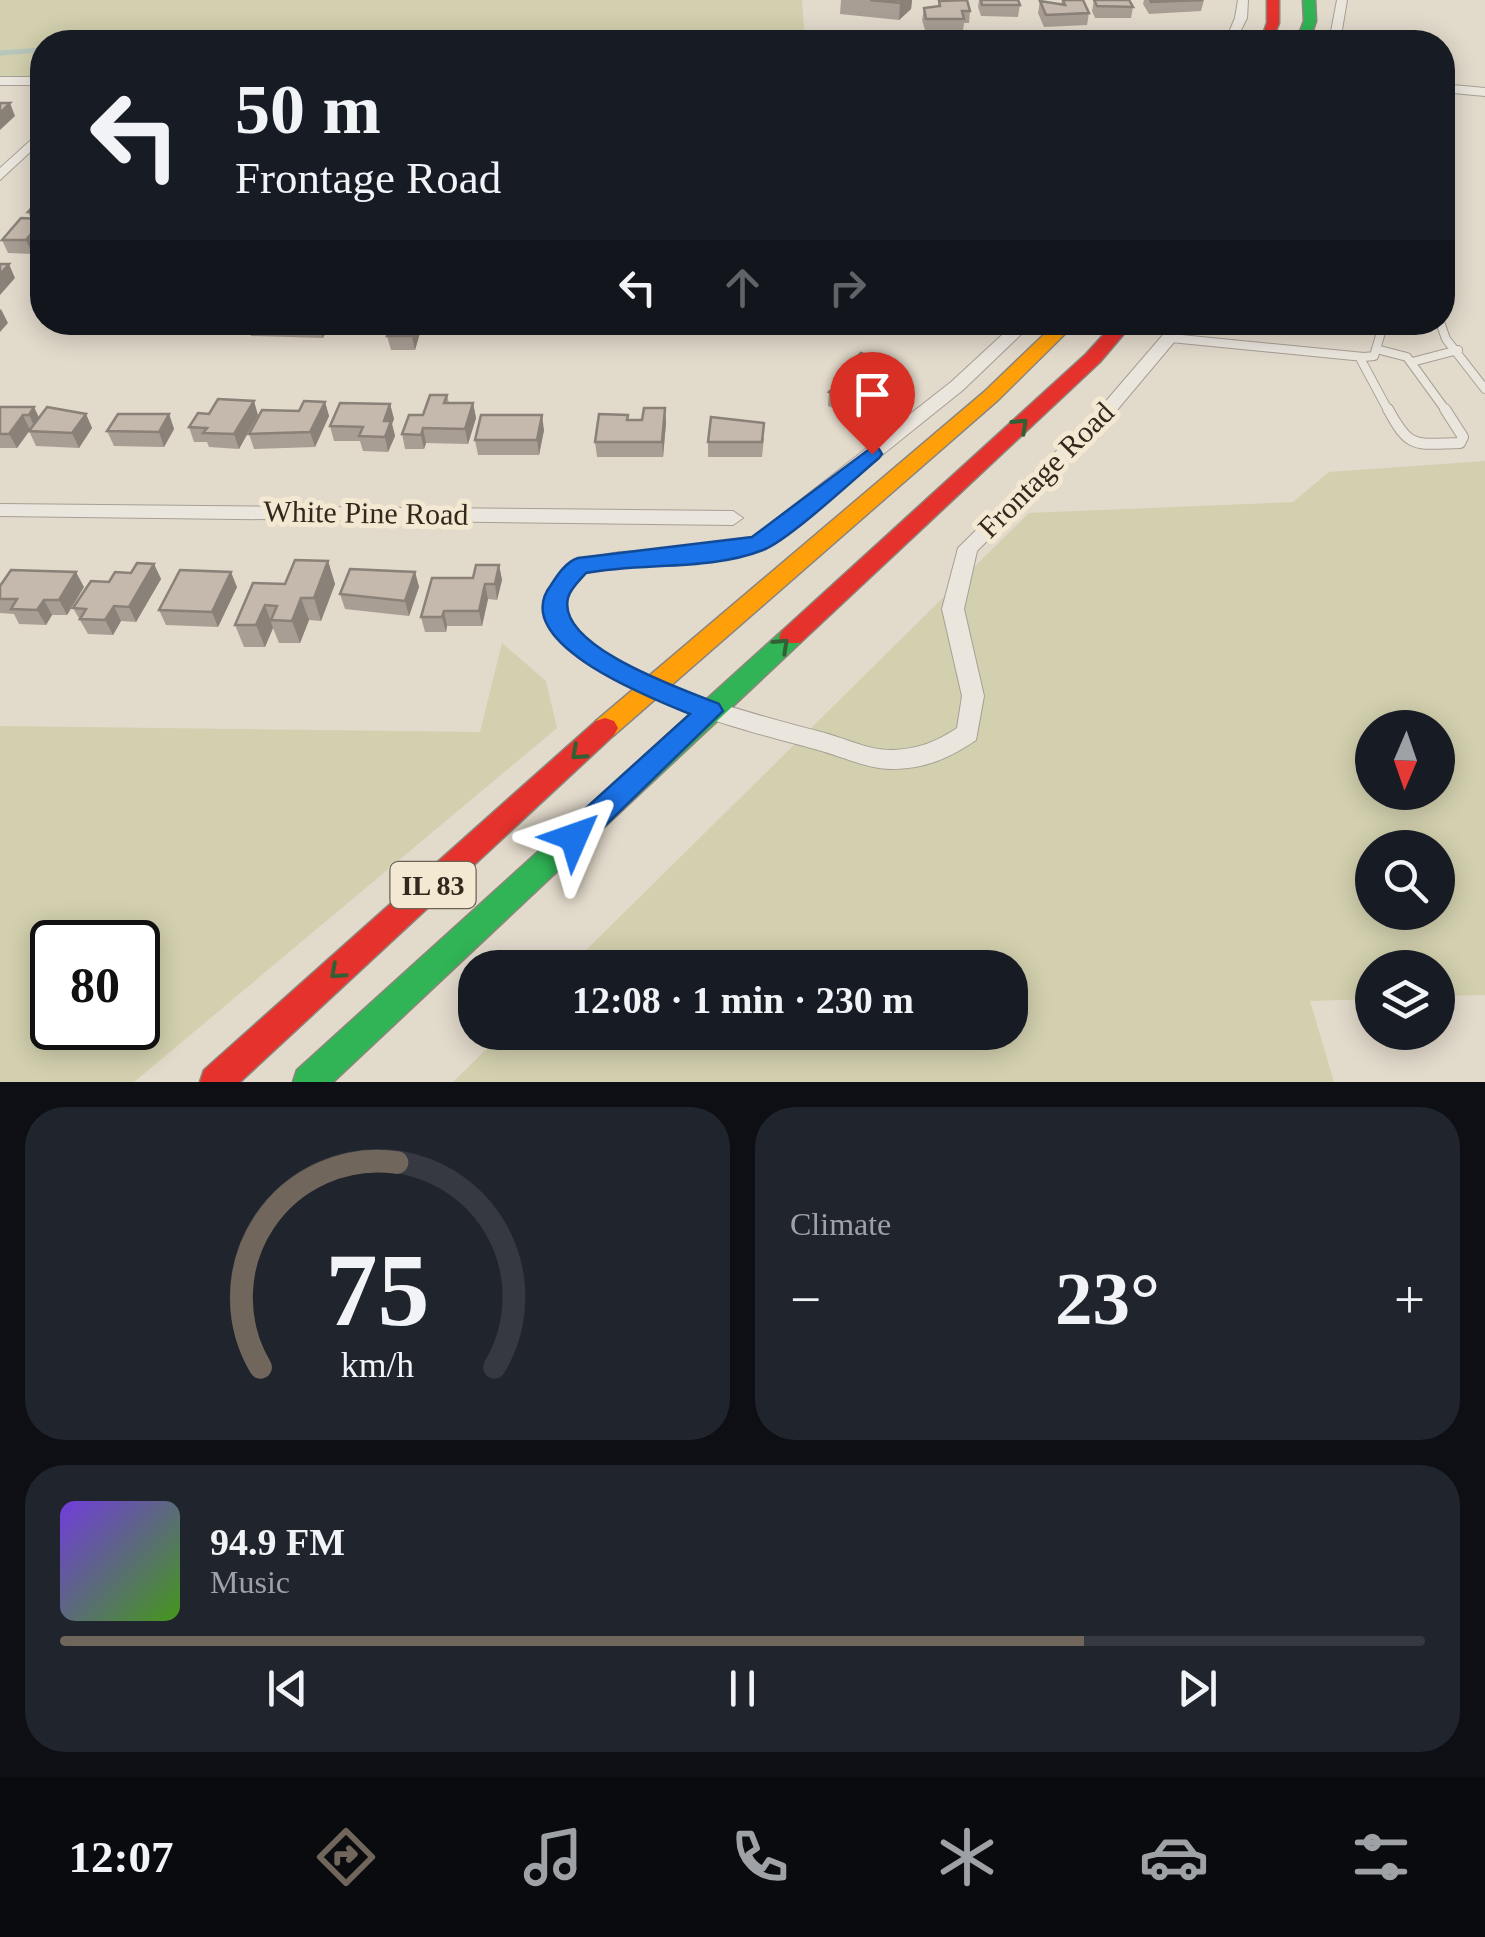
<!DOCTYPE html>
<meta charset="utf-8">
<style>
:root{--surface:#171b24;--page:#20242c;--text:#f1f3f6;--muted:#9ea1a6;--line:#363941;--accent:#71665b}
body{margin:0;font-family:"Times New Roman",serif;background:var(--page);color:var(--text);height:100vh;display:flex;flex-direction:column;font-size:38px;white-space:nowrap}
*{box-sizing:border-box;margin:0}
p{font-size:32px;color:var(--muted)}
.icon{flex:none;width:55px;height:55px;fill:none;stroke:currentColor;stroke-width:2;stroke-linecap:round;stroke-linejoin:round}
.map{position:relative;height:1082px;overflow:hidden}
.panel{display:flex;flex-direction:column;gap:25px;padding:25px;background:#0d0f14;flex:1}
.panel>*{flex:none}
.hud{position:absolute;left:30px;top:30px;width:1425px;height:305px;border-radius:40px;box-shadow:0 5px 25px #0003;background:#171b24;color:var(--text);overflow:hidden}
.needle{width:65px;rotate:182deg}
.buttons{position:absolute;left:1355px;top:710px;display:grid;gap:20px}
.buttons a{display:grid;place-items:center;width:100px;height:100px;border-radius:50%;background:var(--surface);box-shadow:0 5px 25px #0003;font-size:50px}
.speed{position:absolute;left:30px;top:920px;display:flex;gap:20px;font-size:50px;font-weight:700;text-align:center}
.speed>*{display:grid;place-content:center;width:130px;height:130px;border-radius:50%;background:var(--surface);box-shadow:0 5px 25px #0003;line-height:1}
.speed .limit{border:5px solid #111;border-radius:15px;background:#fff;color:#111}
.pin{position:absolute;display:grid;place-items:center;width:85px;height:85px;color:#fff;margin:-102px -42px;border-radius:50% 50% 50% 0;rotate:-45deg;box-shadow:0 0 10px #0007}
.pin .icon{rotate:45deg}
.me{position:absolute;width:110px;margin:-55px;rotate:47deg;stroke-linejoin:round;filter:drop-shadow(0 0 8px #0008)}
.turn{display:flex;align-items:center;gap:35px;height:210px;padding:0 40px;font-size:45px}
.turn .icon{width:130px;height:130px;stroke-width:2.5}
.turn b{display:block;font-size:70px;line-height:85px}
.lanes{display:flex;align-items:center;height:95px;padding:0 40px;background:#0003;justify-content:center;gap:50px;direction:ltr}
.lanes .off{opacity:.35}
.big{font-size:75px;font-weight:700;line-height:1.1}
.panel .card{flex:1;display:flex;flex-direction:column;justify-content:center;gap:15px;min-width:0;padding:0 35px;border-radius:40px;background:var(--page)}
.panel .dial{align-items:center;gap:0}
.dial svg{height:260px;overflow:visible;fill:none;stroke:var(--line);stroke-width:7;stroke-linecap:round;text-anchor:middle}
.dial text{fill:var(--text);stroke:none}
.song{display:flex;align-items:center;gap:30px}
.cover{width:120px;height:120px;border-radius:15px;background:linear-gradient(135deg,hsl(260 70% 55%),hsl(100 70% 35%))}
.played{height:10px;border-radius:5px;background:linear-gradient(90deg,var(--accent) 75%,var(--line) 75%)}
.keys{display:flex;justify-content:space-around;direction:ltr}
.heat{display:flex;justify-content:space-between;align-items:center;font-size:55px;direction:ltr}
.panel .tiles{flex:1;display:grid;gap:25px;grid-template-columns:1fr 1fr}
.card:last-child{grid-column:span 2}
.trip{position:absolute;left:458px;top:950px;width:570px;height:100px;border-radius:40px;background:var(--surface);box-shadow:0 5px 25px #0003;font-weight:700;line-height:100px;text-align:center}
.menu{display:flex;height:160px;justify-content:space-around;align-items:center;background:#090b0e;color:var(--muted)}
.menu .icon{width:70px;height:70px}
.menu .on{color:var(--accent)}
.menu b{font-size:45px;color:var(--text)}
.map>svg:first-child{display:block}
.green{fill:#d2d0ae;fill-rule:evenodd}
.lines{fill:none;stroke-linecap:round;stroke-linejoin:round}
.stream{stroke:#b7c6bc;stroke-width:5}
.lane-far1-casing{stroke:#a79f95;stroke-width:10}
.lane-casing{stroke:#a79f95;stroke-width:12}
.street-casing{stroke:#a79f95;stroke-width:2}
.fast-casing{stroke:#8c857b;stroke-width:3}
.slow-casing{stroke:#8c857b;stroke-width:3}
.jam-casing{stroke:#8c857b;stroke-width:3}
.lane-far1{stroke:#eae5dd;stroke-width:8}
.lane{stroke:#eae5dd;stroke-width:10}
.street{fill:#eae5dd;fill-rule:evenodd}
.fast{fill:#30b455;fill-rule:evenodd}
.slow{fill:#ff9f0a;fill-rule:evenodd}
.jam{fill:#e5322d;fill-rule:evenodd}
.wall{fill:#a99e94}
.shaded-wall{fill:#8a8178}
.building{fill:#c5b8ac;stroke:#8a8178;stroke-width:2.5}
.oneway{stroke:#326034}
.route{fill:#1a73e8;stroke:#114b97;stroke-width:2.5}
.labels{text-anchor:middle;stroke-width:10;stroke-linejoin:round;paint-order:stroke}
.shield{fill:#f3e8d1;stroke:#6d6254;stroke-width:2.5}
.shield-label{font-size:28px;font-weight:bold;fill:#34281e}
.street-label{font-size:30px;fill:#34281e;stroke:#f3e8d1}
</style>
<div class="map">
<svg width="1485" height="1082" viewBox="0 0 1485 1082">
<rect width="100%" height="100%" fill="#e2dacb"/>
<path class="green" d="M0,0H802L805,42H42V80L0,79Z
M1485,461V995L1438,996V968H1372V999L1310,1001L1334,1082H453L503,1033L1010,1032V968L569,967L1029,513L1293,502L1329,472ZM1372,728H1438V792H1372ZM1372,848H1438V912H1372Z
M502,643L546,681L557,728L134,1082H0V726L480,732ZM138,942V1028H52V942Z"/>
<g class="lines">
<path class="stream" d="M148,42L185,40
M0,53L42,50"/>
<defs>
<path id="lane-far1" d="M1440,322L1446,339L1485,389
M1171,338L1364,357L1374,356L1384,322
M1376,349L1407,357L1447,412
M1360,358L1389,412
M1412,362L1458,350"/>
<path id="lane" d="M1388,409C1410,450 1415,444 1460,443L1463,437L1445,409"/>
<path id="street" d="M1238,0H1248L1247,18L1235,42H1225L1235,18Z
M1337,0H1347L1340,42H1329Z
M0,77H42V85H0Z
M1442,84L1485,88V96L1442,92Z
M42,130V141L0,180V168Z
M1016,322H1034L963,390L765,549L687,563L619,566L584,572C575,584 562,596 566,612C579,672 772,719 825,733C846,739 872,751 893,750C918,749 936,742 957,728L962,696L942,609L958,548L1100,408L1174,322H1191L1112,416L977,551L964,609L984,696L976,740C950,758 925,769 891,769C868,769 840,756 818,750C752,732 564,687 545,613C540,592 559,576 571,561L619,552L687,549L752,538L951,382Z
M0,504L733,511L743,518L733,525L0,516Z"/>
<path id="fast" d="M1303,0H1315L1316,21L1309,42H1296L1304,21Z
M791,628L800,631L803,637L800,643L333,1082H293L297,1070L782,631Z"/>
<path id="slow" d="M1057,322H1077L998,400L614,735L605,738L596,735L592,728L596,721L984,392Z"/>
<path id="jam" d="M1267,0H1279V23L1272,42H1260L1267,23Z
M1115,322H1134L1100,362L800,643H782L779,637L782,631L1086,354Z
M605,718L614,721L618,728L614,735L240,1082H200L204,1070L596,721Z"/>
</defs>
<use href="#lane-far1" class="lane-far1-casing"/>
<use href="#lane" class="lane-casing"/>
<use href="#street" class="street-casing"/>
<use href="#fast" class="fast-casing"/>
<use href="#slow" class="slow-casing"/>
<use href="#jam" class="jam-casing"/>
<use href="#lane-far1" class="lane-far1"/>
<use href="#lane" class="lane"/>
<use href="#street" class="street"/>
<use href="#fast" class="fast"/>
<use href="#slow" class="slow"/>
<use href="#jam" class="jam"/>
</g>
<path class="wall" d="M841,0H912L911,9L899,20L840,14Z
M979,0H1018L1020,5L1018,17L981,16L978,7Z
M1062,0H1083L1089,13L1087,25L1044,27L1038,13L1040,1L1061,4Z
M1094,0L1133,7L1131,18H1095L1092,11Z
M1144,0H1204L1201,11L1149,14L1143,4Z
M939,1L970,11L969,23H964L963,31L925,30L922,20L924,8L938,6Z
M42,196V241L32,254L8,253L2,240L31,219L28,212Z
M247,322H331L323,338L251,336Z
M350,322H422V326L415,350H391L387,336L389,331H352Z
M846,366L895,382L857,418L828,406L829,392L846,377Z
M447,395L449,403H473L476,418L468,444L426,443L424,449H405L402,434Z
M325,402L329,416L315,447L254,449L249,434L299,411Z
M390,404L394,419L392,424L395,436L388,452L363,451L360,441H334L330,426Z
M0,407H34L39,418L86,414L92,428L79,448L36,446L29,431L30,430L17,448H0Z
M665,408L666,423L663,457H597L595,442L628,415V420H642Z
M169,414L174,429L164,447L114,446L107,431Z
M258,415L239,449L209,447L207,442H194L189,427Z
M544,430L539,455H478L475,440Z
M764,438L762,457H708V442Z
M328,561L335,584L321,621L309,620L300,643H279L273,628L265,647H244L235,625L285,584Z
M154,564L161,579L136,622L121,621L113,635L88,634L73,608L109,582Z
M499,565L502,580L497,600L488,599L482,626H447L446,632H425L421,617L473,578Z
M415,572L419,587L409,616L345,609L340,594Z
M0,586L84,587L67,615H52L46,625L19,624L14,614L0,613Z
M237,587L218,627L166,625L159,610Z"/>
<path class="shaded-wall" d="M903,0H912L911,9L899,20L900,3Z
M10,103L15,116L0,130V113Z
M42,220V241L32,254L26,240Z
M9,264L15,278L0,295V274Z
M1,309L8,323L0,332V310Z
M318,322H331L323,338Z
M416,322H422V326L415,350L412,336Z
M897,367L895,382L857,418L858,403Z
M254,401L258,415L239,449L234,434Z
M325,402L329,416L315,447L310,432Z
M473,403L476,418L468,444L465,429Z
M390,404L394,419L392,424L395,436L388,452L385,437L384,421Z
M34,407L41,422L36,430L29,415Z
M665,408L666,423L663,457L662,442Z
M86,414L92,428L79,448L72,433Z
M169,414L174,429L164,447L159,432Z
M23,415L30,430L17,448L9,434Z
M542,415L544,430L539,455L537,440Z
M423,428L426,443L424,449L421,435Z
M328,561L335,584L321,621L314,598Z
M154,564L161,579L136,622L129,607Z
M499,565L502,580L497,600L495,584Z
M76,572L84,587L67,615L59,600Z
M231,572L237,587L218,627L212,612Z
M415,572L419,587L409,616L405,601Z
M485,584L488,599L482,626L479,611Z
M301,598L309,620L300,643L292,621Z
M44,600L52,615L46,625L37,610Z
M265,605L273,628L265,647L256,625Z
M114,606L121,621L113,635L105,620Z
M444,611L447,626L446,632L442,617Z"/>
<path class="building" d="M870,0H903L900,3Z
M967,0L970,11H962L964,19H926L924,8L940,6L939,1Z
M981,0H1018L1020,5H982Z
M1063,0H1083L1089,13L1046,15L1040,1L1065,5Z
M1094,0H1129L1133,7L1097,6Z
M1150,0H1203L1151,2Z
M537,33L569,34L565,42H526L527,38L534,39Z
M0,103H10L0,113Z
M42,196V212H28Z
M21,218L42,219V220L26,240H2Z
M0,264H9L0,274Z
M392,322H416L412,336H387Z
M861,353L897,367L858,403L829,392L854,369L846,366Z
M430,395H447L444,403H473L465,429L423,428L421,435L402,434L409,415H423Z
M218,399L254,401L234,434L203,433L207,428L189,427L198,413L209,414Z
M304,401L325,402L310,432L249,434L262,410L299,411Z
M340,403L390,404L384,421H391L385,437L359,436L363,427L330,426Z
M0,407H34L29,415H23L9,434H0Z
M47,407L86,414L72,433L29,431Z
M644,408H665L662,442H595L599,414L628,415L627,420H642Z
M118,414H169L159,432L107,431Z
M481,415H542L537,440H475Z
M711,417L764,423L762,442H708Z
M295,560L328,561L314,598H301L292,621L271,620L277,606L265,605L256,625H235L253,583L285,584Z
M137,563L154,564L129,607L114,606L105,620L80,619L86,609L73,608L91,581L109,582L115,572L131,573Z
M476,565H499L495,584H485L479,611H444L442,617H421L432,578H473Z
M350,569L415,572L405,601L340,594Z
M11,570L76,572L59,600H44L37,610L11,609L17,599H0V586Z
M180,570L231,572L212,612L159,610Z"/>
<defs><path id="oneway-chevron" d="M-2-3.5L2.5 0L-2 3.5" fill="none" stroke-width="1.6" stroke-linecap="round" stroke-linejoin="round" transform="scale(2.5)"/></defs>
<g class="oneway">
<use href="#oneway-chevron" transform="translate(1021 425) rotate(-43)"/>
<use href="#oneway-chevron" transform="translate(782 645) rotate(-43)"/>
<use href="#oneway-chevron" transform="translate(578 753) rotate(138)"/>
<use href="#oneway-chevron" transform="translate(337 972) rotate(138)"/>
</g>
<path class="route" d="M872,447L879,449L882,454L879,458C854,479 789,540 763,550C710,571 642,562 586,573C580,580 570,589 568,598C556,647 685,690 719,704L723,711L584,846L574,849L564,846L560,837L564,828L690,714C654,699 506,643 551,585C558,574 566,562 578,558L752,537Z"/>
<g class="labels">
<rect class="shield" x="390.5" y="862" width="85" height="46" rx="8"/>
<g class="shield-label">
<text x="433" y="895">IL 83</text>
</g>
<g class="street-label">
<text transform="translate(1046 470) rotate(-45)" y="10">Frontage Road</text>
<text transform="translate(366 513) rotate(1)" y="10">White Pine Road</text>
</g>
</g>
</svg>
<div class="buttons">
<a><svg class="needle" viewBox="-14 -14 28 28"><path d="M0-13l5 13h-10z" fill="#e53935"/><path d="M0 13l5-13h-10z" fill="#9ea1a6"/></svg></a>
<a><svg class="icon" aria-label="search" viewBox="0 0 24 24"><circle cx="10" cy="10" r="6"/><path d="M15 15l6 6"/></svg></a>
<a><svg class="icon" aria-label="layers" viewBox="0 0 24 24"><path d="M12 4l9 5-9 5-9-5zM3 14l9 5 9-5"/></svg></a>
</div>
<div class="speed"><div class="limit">80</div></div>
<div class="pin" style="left:872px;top:454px;background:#d93025"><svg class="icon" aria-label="arrive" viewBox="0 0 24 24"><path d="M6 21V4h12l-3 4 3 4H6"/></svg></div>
<svg class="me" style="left:574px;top:837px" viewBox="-20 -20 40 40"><path d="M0-17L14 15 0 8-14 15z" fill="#1a73e8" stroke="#fff" stroke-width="4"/></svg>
<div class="trip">12:08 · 1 min · 230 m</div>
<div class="hud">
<div class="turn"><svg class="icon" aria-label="left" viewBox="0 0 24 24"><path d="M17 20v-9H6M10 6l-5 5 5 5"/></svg><div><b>50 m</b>Frontage Road</div></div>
<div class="lanes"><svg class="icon" aria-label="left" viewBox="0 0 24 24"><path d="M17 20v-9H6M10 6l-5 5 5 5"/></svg><svg class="icon off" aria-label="ahead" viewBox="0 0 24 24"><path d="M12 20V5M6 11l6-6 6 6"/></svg><svg class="icon off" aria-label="right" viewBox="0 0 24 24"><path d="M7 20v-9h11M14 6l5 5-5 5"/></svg></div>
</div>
</div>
<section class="panel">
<div class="tiles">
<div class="card dial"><svg viewBox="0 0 100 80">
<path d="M14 69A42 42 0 1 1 86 69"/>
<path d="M14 69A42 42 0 0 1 56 6" stroke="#71665b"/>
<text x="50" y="56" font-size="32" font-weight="700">75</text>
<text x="50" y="72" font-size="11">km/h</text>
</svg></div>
<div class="card"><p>Climate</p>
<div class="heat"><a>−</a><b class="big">23°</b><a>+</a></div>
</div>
<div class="card">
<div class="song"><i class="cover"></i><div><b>94.9 FM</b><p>Music</p></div></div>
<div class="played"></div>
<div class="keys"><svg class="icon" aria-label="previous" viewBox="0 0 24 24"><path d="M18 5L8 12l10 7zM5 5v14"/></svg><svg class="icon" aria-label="pause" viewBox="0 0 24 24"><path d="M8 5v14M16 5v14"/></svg><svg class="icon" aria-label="next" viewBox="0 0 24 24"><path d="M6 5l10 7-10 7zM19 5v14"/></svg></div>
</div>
</div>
</section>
<nav class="menu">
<b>12:07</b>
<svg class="icon on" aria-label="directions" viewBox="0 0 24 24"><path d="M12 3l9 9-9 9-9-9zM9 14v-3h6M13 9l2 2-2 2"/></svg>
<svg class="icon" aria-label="music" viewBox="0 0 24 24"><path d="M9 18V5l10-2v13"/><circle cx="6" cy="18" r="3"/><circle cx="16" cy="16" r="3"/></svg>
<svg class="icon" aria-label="phone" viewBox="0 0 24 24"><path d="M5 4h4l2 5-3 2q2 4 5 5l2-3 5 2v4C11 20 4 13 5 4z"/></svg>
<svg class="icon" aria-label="climate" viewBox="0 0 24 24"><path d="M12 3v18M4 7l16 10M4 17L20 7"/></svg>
<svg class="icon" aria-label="car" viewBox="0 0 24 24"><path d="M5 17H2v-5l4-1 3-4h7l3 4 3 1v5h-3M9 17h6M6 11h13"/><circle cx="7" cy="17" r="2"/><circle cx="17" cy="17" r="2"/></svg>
<svg class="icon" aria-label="filters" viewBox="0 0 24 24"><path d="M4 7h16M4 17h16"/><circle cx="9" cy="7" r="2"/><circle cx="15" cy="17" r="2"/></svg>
</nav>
